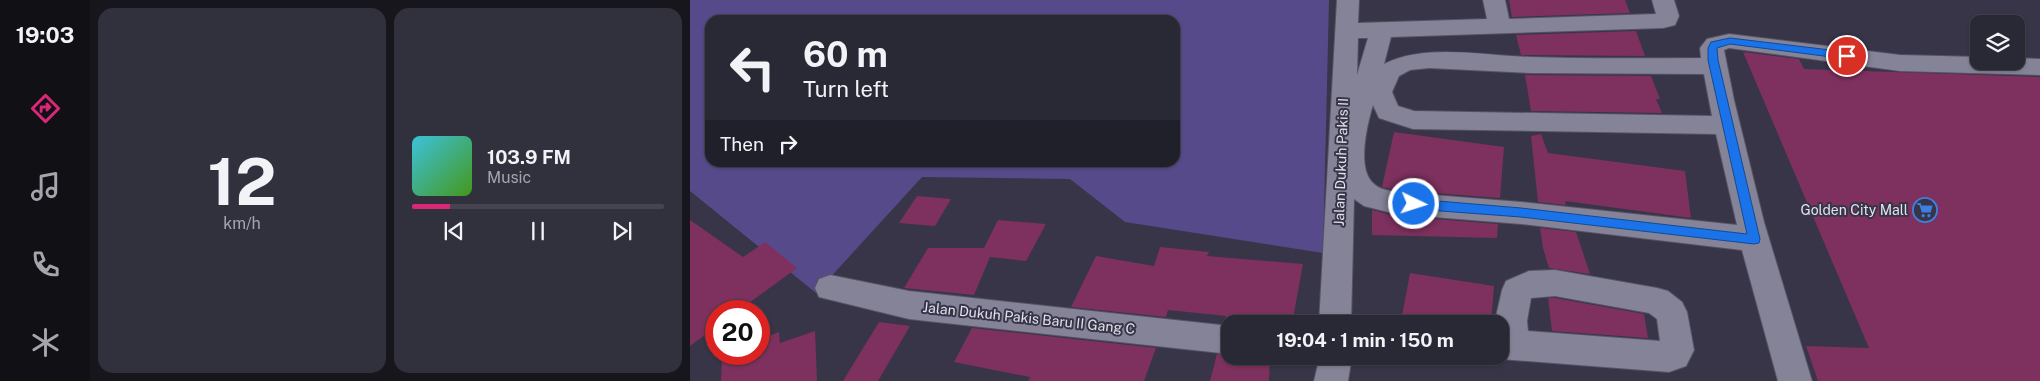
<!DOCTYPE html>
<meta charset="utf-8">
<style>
:root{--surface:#292835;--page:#31303d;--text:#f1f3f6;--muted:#a5a6ad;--line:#454450;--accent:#db2777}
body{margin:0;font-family:"Public Sans",sans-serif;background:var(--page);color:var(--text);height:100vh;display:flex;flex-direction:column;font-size:19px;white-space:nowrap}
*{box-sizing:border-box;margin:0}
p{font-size:16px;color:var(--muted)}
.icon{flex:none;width:28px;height:28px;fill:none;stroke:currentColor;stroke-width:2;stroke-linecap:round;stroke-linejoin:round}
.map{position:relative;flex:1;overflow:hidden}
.side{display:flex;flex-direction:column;gap:8px;padding:8px;background:#17161d;width:600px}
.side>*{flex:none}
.top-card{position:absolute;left:15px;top:15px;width:475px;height:152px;border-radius:15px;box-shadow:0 1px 4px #0004,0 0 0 1px var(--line);background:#292835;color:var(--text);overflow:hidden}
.fabs{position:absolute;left:1280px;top:15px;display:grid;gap:10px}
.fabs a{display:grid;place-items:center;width:55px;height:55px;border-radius:10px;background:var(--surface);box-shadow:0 1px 4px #0004,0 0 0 1px var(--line);font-size:25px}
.speed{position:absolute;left:15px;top:300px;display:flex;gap:10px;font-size:25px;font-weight:700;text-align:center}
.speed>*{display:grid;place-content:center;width:65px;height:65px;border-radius:50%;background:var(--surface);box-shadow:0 1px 4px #0004,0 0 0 1px var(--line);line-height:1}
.speed .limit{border:8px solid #d22;background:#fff;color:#111}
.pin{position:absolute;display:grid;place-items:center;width:42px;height:42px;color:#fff;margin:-21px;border:2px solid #fff;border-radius:50%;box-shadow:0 1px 5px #0007}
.me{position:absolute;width:55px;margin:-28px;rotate:94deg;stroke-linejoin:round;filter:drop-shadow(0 0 4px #0008)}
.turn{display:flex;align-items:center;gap:18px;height:105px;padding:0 15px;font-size:22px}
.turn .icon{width:65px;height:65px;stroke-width:2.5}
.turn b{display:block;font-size:35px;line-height:42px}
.then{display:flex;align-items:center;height:48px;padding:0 15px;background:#0003;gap:10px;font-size:19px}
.side .card{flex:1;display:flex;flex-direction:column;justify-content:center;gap:8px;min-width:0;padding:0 18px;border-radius:15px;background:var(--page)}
.side .dial{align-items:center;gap:0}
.dial b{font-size:65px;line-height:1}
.song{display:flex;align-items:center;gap:15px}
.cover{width:60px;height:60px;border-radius:8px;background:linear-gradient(135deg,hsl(190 70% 55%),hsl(100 70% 35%))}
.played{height:5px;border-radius:2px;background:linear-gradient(90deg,var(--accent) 15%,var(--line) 15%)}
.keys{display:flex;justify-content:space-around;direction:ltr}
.side .tiles{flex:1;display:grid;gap:8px;grid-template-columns:repeat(2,1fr)}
.trip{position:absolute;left:531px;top:315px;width:288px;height:50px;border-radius:15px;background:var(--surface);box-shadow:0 1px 4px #0004,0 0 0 1px var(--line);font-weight:700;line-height:50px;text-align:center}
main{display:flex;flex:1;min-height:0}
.dock{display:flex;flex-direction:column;width:90px;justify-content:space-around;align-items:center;background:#101015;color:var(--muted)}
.dock .icon{width:35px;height:35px}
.dock .active{color:var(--accent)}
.dock b{font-size:22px;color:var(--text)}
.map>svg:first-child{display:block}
.green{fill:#574a8a;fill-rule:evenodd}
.building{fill:#7e315e}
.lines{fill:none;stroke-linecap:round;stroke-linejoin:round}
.minor-casing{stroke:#565363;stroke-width:2}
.minor{fill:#858398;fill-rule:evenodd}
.route{fill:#1a73e8;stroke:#114b97}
.labels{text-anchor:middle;stroke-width:4;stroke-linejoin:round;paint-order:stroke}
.street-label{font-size:14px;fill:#e2e1ed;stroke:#373547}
.poi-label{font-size:14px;fill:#e2e1ed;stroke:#373547;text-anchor:end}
</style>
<main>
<nav class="dock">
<b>19:03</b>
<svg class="icon active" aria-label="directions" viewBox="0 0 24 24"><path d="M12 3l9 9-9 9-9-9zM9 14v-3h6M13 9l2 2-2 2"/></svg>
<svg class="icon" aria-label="music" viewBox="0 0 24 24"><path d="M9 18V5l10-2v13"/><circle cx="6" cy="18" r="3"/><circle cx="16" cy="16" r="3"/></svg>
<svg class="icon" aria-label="phone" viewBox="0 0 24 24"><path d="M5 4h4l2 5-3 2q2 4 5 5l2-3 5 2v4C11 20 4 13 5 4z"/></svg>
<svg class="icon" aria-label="climate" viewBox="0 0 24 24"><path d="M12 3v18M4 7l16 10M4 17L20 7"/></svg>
</nav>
<section class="side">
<div class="tiles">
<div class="card dial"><b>12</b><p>km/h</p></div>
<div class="card">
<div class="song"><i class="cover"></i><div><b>103.9 FM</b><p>Music</p></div></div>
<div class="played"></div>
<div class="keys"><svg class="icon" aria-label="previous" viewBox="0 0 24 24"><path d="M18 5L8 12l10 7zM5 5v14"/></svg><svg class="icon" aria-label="pause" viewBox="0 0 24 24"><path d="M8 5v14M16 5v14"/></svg><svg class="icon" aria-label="next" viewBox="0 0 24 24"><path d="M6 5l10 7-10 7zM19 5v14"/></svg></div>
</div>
</div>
</section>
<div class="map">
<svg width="1350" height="381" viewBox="0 0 1350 381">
<rect width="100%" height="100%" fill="#373547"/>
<path class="green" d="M0,0H639L633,253L435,222L380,179L232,177L126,293L0,191ZM20,20H485V162H20Z"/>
<path class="building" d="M819,0H935L940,13L822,17Z
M946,31L955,56L831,55L826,35Z
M1053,52L1109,59L1114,69L1350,77V381H1128L1116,346L1179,348Z
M835,75L961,76L970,99H966L972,113L841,111Z
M704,132L814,147L810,198L706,190L692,187Z
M851,134L858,153L995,171L1001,218L875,201L876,205L848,202L841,136Z
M227,196L261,199L245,226L209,223Z
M682,210L706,216L808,224L807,238L682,235Z
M0,220L53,257L75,242L107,268L48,311H26V327L0,346Z
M308,220L356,224L336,261L300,257L284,295L214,288L238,248H294Z
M850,228L886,232L900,274L859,268L853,248Z
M470,247L519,252L517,256L613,264L602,324H534L536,316L478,310L476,317L381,307L406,256L464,266Z
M720,273L804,286L801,324H760L712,316Z
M858,298H865L954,314L958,338L862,331Z
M189,322L220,326L188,381H153Z
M282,328L466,348L454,381H338L340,377L264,362Z
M125,331L127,381H31L32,354H69V340L89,332L90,343Z
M527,354L580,356L579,381H520Z"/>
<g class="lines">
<defs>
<path id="minor" d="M647,0H669L668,23L797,19L793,0H815L819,19L966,14L962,0H984L989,16L985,25L973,28L701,37L694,64C736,43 794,56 840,57C897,59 954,58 1011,58L1010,48L1017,39L1039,34L1210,55L1289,57V61H1326V58L1350,59V75L1210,71L1039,48L1034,50L1044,100L1074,222L1122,381H1088L1052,250L831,224L706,214L674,206L664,199L661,324H629ZM668,38H678L667,75ZM739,68L841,73L1014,74L1022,116L724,111L708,106L702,92L709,76L720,70ZM683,105L689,118L723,129L1026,134L1047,225L831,202L706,192C699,190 690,190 684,184C666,169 677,125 683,105Z
M865,270L967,288L978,291L992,302L997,312L1004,350L996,366L979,372L810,359L804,356H810V324H805V321L812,290L816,281L839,271ZM865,296L959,313L967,319L970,341L838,331L837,321L841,298Z
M140,275L219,291L540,326V354L219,319L129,297L125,288L129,279Z
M630,356H662L658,381H624Z"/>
</defs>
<use href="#minor" class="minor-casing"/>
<use href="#minor" class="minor"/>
</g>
<path class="route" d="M1040,38L1157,52L1162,56L1157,59L1040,44L1027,48L1028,60L1070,239L1069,243L1064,244L831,217L724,209L718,204L724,199L831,208L1057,234L1018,60V48L1021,42Z"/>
<defs>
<symbol id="supermarket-ring" viewBox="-11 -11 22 22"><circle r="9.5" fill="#373547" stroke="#3f7fe0" stroke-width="1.5"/><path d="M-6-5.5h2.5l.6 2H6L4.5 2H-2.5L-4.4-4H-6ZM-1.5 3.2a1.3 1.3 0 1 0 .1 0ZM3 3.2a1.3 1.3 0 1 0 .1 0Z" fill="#3f7fe0"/></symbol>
</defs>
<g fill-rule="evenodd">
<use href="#supermarket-ring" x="1221" y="196" width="28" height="28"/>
</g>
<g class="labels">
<g class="street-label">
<text transform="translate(651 162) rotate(-88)" y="5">Jalan Dukuh Pakis II</text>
<text transform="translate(339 318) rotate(6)" y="5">Jalan Dukuh Pakis Baru II Gang C</text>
</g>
<g class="poi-label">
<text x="1218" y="215">Golden City Mall</text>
</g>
</g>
</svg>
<div class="fabs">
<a><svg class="icon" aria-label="layers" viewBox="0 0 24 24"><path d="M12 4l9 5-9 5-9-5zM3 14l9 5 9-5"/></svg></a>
</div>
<div class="speed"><div class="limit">20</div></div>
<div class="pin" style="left:1157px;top:56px;background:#d93025"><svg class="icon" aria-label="arrive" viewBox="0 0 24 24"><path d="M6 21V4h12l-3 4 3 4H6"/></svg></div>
<svg class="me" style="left:724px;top:204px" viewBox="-20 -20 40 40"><circle r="17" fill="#1a73e8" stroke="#fff" stroke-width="3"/><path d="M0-11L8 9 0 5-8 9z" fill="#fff"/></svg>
<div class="trip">19:04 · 1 min · 150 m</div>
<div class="top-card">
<div class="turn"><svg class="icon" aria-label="left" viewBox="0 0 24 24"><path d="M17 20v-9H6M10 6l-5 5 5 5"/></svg><div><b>60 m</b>Turn left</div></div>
<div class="then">Then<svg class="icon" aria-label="right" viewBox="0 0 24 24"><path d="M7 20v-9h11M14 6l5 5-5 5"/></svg></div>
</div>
</div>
</main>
